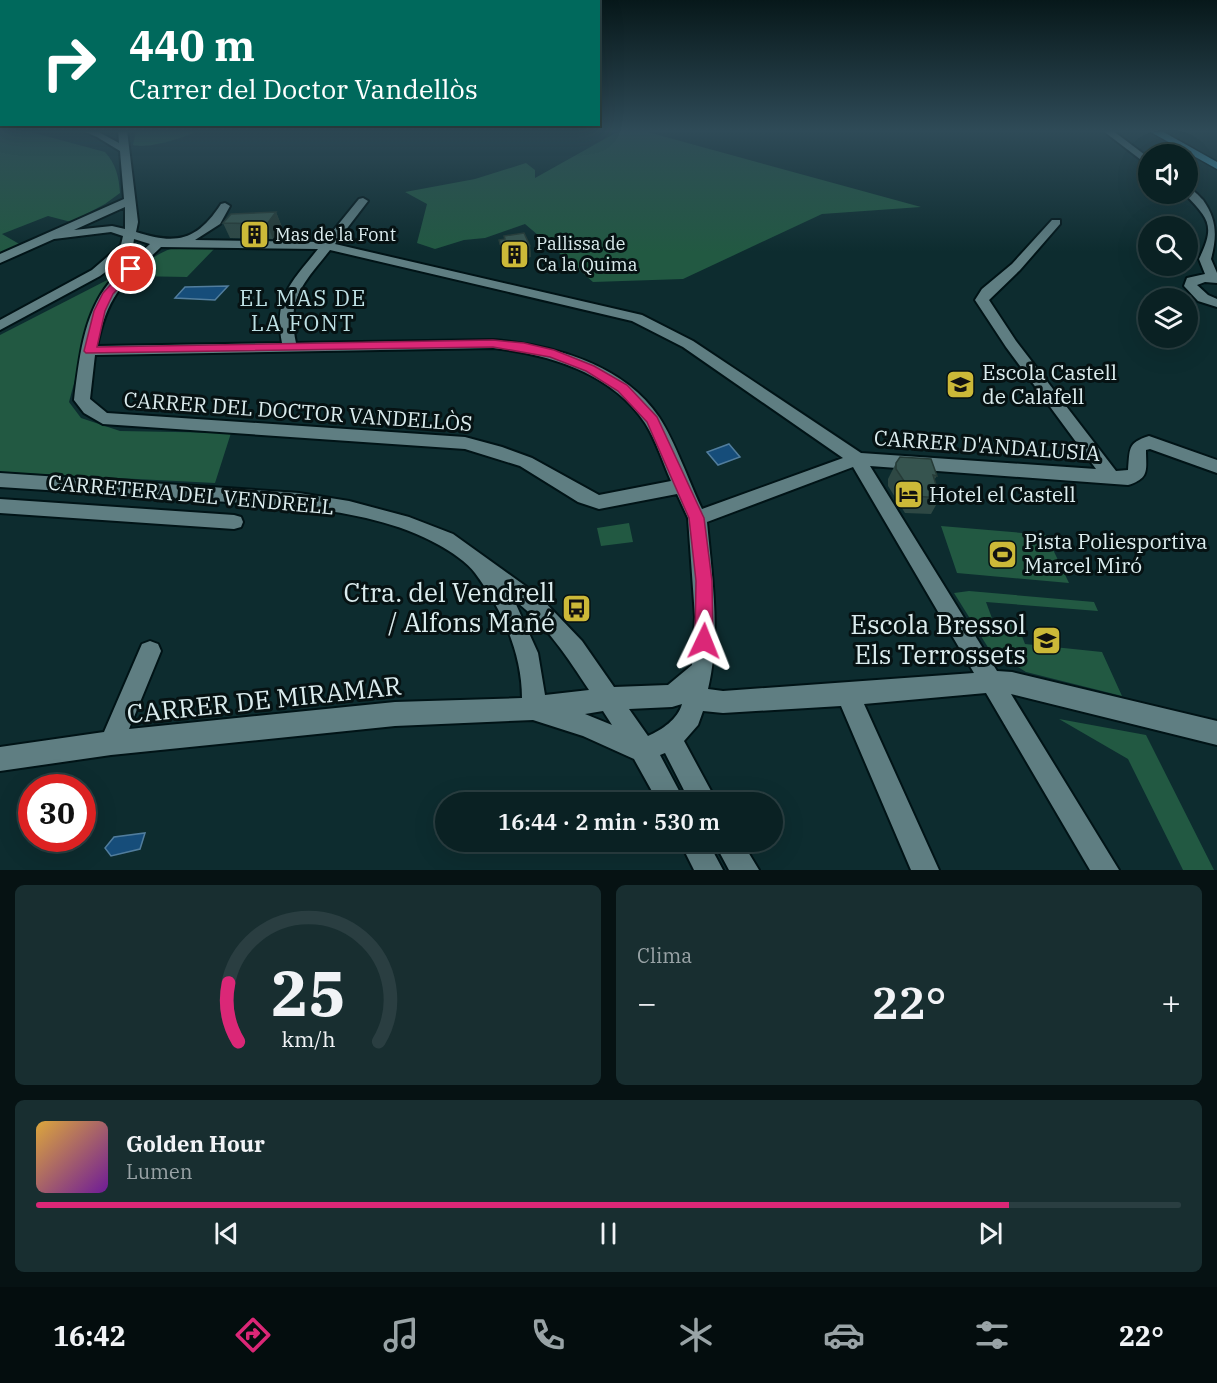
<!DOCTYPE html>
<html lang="es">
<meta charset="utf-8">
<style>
:root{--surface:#0a2123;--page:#182e30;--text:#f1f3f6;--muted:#99a3a6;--line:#2a3e41;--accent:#db2777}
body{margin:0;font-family:"IBM Plex Serif",serif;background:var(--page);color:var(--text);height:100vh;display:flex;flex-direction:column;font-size:22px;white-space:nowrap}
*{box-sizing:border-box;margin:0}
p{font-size:20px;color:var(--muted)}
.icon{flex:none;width:33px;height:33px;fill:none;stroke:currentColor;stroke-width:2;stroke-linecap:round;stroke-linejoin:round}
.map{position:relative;height:870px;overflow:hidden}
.side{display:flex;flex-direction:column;gap:15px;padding:15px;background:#061213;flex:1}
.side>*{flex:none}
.hud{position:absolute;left:0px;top:0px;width:600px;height:126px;box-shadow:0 6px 24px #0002,0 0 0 2px var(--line);background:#00695c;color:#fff;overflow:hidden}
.fabs{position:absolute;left:1138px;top:144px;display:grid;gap:12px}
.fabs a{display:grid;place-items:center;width:60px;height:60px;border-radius:50%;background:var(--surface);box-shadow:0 6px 24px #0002,0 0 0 2px var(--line);font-size:30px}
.speed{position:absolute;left:18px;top:774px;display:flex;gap:12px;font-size:30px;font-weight:700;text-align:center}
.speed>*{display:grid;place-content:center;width:78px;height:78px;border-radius:50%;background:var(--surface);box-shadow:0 6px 24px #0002,0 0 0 2px var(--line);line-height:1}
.speed .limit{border:9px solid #d22;background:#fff;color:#111}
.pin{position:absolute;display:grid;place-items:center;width:51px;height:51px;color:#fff;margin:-26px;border:3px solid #fff;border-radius:50%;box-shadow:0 2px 6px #0007}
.me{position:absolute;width:66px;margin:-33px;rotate:2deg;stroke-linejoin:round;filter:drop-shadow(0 0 4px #0008)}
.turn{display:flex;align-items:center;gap:21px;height:126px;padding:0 30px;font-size:27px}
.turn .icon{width:78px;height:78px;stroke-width:2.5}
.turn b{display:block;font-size:42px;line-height:51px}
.big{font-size:45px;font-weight:600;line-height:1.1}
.side .widget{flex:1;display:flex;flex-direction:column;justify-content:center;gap:9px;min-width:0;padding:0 21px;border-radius:9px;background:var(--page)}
.side .dial{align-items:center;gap:0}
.dial svg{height:156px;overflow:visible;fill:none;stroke:var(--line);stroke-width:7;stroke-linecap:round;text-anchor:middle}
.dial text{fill:var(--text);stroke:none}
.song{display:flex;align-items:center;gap:18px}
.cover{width:72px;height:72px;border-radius:9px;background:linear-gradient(135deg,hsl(40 70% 55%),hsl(280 70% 35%))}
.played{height:6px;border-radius:3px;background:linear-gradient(90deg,var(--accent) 85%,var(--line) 85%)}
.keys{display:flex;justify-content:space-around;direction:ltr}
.heat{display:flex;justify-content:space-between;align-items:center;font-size:33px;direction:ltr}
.side .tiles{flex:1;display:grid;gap:15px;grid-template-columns:1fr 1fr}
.widget:last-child{grid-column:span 2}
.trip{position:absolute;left:435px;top:792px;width:348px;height:60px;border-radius:30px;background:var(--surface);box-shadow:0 6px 24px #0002,0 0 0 2px var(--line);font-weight:600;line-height:60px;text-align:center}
.tabs{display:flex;height:96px;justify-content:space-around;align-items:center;background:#040d0e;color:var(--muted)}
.tabs .icon{width:42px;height:42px}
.tabs .current{color:var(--accent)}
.tabs b{font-size:27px;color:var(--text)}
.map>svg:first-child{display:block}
.green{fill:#225942}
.water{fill:#164d7a;stroke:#517d9d;stroke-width:1.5}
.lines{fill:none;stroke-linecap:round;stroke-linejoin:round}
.minor-casing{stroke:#001316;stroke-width:4}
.major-casing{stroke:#001316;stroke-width:3}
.minor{fill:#5f7e82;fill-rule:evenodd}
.major{fill:#439cb9;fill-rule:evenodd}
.wall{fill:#2e4844}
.shaded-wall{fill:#263b37}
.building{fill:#36544f;stroke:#263b37;stroke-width:1.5}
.route{fill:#db2777;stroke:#8e194d;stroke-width:1.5}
.labels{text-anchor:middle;stroke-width:6;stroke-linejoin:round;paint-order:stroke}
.far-poi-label{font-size:18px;fill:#dbecee;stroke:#061213;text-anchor:start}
.poi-label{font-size:21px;fill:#dbecee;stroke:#061213;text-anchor:start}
.street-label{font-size:21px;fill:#dbecee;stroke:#061213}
.neighbourhood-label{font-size:22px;letter-spacing:1.5px;fill:#bddfe3;stroke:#061213}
.near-poi-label{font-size:26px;fill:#dbecee;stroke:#061213;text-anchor:end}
.near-street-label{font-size:26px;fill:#dbecee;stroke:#061213}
</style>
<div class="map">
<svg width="1217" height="870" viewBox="0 0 1217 870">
<rect width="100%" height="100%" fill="#0d2c2f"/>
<path class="green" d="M193,130L195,132C181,139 147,149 133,145L136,131Z
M0,131H27L105,152C116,164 119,177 120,193L105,204L71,222L48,216L2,234L21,245L0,255Z
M644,131L921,207L822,214L683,279L593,282L525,224L485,238L464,240L435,249L417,243L427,204L405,192L475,179L526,163L535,170V178L619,131Z
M180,247L215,248L187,277L133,276C147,262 159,250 180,247Z
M113,277L96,301L69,402L81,418L120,431L231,433L215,483L0,472V335Z
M629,523L633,542L601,546L597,528Z
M941,526L1046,535L1069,583L957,573Z
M969,591L1094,602L1098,611L986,602L993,621L1017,623L1025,644L1102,652L1122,696L1026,672L989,649L954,593Z
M1059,719L1146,735L1214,870H1183L1128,759Z"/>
<path class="water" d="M228,286L215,300L175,298L185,287Z
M729,444L740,457L718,465L707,452Z
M145,833L140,849L111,856L105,848L114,837Z"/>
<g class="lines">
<defs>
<path id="minor" d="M81,130H95L119,143L118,130H127L138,222L136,232C176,245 197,241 221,204L225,203L230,206L220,224L195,240L324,242L359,199L363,198L368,201L335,244L642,315L693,341L861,453L1096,469L1006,347L975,300L982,289L1012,264L1052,220H1060V224L1020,270L989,300L1016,341L1116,471L1128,470C1130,449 1127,443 1149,436L1217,460V473L1150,449L1146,450C1146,470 1150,478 1128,485L870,466L997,671L1012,672L1217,721V745L1011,694L1119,870H1090L986,693L864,704L939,870H911L841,706L723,713L703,711L698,725L684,741L717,802H690L665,753L660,755L685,802H658L634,759L583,736L533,720L395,726L111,755L0,771V747L104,732L142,644L150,641L158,644L161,651L129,729L395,702L522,698C522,653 502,609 475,573C468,563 450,551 439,545C369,506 277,506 200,500C133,496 67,491 0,487V473L299,493L349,501L409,517L453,534L538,595L582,641L614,687L668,685L692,665L695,617L688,518L677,494L599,509L578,502L520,466L465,449L103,424L84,413L74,400C79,361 83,315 109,283C121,269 136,257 150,244L134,239L133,246L119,262L100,276L0,330V320L92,270L121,245L123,236L111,232L54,239L0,263V254L124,199L120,151L97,137ZM125,207V229L112,226L74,230ZM161,247L318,249C292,282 273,297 282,343L97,346C108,293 124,282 161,247ZM330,250L632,321L683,347L843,458L702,509C689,482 675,441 659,417C623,364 553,345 493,340L296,343C286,298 304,283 330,250ZM493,348C549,354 612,373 645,423C656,440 663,463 671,481L599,495L532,458L502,447L465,437L107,413L90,399L95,355ZM853,467L974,673L723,691L708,689C721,634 712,577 707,522ZM514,600C545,623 568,658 589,690L545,695L538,653ZM682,704C678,719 662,730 648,736L629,709L672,707ZM603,711L612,725L585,714Z
M1102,130H1112L1149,158V166Z
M1188,188C1194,190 1198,195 1203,200C1217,220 1217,236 1211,259L1217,273V283L1205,282L1197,285L1208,295L1217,299V307L1198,301L1184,286L1187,278L1205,274L1199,259C1215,226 1210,220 1185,194H1188Z
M0,499L234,515L241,517L243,522L241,527L234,529L0,513Z
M680,842H708L723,870H694Z
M714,842H742L759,870H729Z"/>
<path id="major" d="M1147,130H1160L1217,162V169Z"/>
</defs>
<use href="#minor" class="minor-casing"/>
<use href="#major" class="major-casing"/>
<use href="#minor" class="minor"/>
<use href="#major" class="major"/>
</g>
<path class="wall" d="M276,212L282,227L273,239L230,238L223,223Z
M504,236L530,246L531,257L504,261L501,251L499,240L504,239Z
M896,463L937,476L934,480L940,498L931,514L905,513L888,486V479Z"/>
<path class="shaded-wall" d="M276,212L282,227L273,239L267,224Z
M530,246L531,257L504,261L502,250Z"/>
<path class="building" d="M276,212L267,224L223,223L231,214Z
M524,233L530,246L502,250L499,240L505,239L504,236Z
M900,457L931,459L937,476L933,475L940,498L914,496L896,469V463Z"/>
<linearGradient id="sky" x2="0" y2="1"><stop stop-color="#07181a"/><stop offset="0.52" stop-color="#2f4b58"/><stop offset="1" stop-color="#2f4b58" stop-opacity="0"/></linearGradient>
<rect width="1217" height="252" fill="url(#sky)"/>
<path class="route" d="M131,266L136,269L113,294L105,311L97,347L493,340L524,343L554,350L594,366L627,385L657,417L704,518L712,581L713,641L710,646L704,649L698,646L695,641L696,581L689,518L647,422L618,391L586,371L550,357L493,347L86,353L84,351L94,311L103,293L127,267Z"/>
<defs>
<symbol id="building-square" viewBox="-11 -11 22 22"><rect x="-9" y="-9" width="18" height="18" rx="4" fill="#ccb938" stroke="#061213"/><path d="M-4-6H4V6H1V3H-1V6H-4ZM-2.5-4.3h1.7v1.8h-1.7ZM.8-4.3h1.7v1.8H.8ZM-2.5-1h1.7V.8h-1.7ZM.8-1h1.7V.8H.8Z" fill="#111"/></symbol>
<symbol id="school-square" viewBox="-11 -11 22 22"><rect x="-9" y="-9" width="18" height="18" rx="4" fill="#ccb938" stroke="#061213"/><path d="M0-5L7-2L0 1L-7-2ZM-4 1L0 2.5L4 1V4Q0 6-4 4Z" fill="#111"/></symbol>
<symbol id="hotel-square" viewBox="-11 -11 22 22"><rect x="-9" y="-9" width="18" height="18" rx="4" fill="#ccb938" stroke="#061213"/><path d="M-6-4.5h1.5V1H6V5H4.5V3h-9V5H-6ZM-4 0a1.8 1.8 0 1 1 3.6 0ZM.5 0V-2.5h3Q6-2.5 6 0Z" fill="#111"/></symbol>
<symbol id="stadium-square" viewBox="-11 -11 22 22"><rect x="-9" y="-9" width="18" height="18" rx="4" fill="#ccb938" stroke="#061213"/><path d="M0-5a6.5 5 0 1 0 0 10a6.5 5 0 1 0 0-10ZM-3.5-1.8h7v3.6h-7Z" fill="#111"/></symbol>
<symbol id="bus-square" viewBox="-11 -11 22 22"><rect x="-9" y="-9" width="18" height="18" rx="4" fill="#ccb938" stroke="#061213"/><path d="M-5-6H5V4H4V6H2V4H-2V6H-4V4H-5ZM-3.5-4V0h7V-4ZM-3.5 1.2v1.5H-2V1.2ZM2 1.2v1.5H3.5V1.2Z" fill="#111"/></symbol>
</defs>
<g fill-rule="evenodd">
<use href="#building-square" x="238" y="218" width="33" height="33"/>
<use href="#building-square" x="498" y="238" width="33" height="33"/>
<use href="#school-square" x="944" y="368" width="33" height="33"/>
<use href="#hotel-square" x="892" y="478" width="33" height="33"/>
<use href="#stadium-square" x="986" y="538" width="33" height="33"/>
<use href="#bus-square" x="560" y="592" width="33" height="33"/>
<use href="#school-square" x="1030" y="624" width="33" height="33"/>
</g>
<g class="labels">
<g class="far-poi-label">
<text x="275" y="241">Mas de la Font</text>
<text x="536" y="250">Pallissa de<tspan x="536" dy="21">Ca la Quima</tspan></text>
</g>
<g class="poi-label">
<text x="982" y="380">Escola Castell<tspan x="982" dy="24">de Calafell</tspan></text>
<text x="929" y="502">Hotel el Castell</text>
<text x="1024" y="549">Pista Poliesportiva<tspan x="1024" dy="24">Marcel Miró</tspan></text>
</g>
<g class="street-label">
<text transform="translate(298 412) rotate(4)" y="7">CARRER DEL DOCTOR VANDELLÒS</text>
<text transform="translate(987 446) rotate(4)" y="7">CARRER D'ANDALUSIA</text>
<text transform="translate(191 495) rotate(5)" y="7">CARRETERA DEL VENDRELL</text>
</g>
<g class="neighbourhood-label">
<text x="303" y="306">EL MAS DE<tspan x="303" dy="25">LA FONT</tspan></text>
</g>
<g class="near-poi-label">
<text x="555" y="602">Ctra. del Vendrell<tspan x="555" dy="30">/ Alfons Mañé</tspan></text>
<text x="1026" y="634">Escola Bressol<tspan x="1026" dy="30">Els Terrossets</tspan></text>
</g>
<g class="near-street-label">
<text transform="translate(264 700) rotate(-6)" y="9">CARRER DE MIRAMAR</text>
</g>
</g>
</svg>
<div class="fabs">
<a><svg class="icon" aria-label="sound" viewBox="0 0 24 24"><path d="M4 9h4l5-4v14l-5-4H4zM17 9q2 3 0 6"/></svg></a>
<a><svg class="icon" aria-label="search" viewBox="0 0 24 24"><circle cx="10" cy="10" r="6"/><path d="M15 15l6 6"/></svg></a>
<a><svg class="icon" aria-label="layers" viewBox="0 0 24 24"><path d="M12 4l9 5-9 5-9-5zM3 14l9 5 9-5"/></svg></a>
</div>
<div class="speed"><div class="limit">30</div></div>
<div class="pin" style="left:131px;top:269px;background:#d93025"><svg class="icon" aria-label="arrive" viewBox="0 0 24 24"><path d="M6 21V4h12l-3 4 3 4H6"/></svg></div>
<svg class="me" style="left:704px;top:641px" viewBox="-20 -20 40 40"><path d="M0-17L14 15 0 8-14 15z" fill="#db2777" stroke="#fff" stroke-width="4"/></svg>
<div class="trip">16:44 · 2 min · 530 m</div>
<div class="hud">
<div class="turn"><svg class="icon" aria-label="right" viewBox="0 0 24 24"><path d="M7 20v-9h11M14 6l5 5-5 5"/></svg><div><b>440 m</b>Carrer del Doctor Vandellòs</div></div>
</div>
</div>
<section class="side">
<div class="tiles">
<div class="widget dial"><svg viewBox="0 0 100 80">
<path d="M14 69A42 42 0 1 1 86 69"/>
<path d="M14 69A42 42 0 0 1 9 39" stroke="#db2777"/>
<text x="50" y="56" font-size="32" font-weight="700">25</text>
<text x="50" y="72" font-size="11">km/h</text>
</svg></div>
<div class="widget"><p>Clima</p>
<div class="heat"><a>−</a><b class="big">22°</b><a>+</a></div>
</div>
<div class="widget">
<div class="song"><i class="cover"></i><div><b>Golden Hour</b><p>Lumen</p></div></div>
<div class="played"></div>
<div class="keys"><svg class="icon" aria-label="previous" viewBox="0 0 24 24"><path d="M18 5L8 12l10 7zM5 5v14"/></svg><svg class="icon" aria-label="pause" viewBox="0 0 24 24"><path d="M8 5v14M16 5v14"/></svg><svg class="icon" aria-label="next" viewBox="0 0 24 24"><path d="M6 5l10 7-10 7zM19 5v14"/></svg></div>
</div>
</div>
</section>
<nav class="tabs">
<b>16:42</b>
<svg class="icon current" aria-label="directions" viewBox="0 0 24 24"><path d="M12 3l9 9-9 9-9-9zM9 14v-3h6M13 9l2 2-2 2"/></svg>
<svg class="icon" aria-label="music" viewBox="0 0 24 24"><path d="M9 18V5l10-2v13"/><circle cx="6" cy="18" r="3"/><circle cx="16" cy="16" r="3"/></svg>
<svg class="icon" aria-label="phone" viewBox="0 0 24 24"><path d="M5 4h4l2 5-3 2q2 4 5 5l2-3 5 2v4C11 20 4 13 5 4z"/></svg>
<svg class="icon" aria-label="climate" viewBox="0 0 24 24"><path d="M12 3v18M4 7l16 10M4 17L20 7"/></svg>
<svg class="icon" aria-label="car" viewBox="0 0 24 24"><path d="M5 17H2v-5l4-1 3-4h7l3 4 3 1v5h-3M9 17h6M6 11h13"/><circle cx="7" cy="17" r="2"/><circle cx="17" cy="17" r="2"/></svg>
<svg class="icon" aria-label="filters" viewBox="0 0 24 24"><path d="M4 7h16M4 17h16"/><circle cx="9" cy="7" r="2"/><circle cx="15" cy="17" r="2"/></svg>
<b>22°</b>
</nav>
